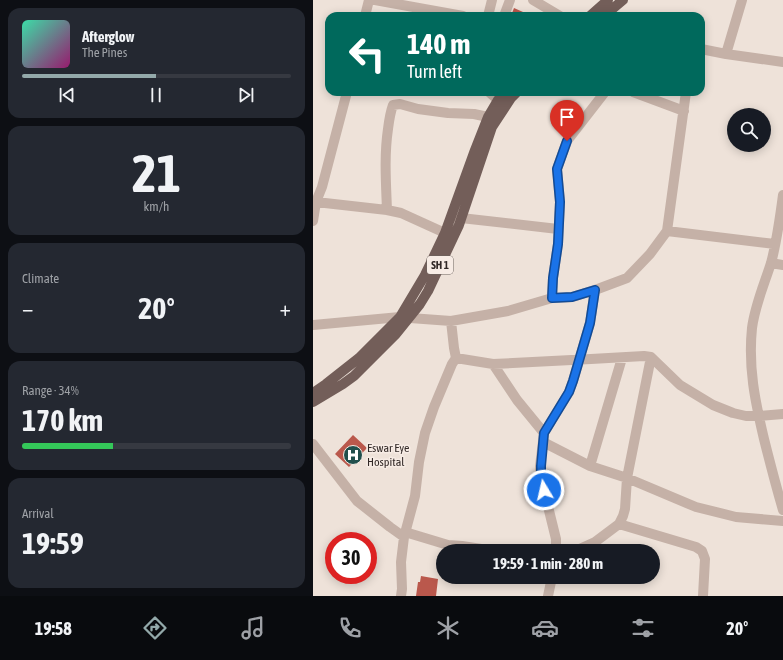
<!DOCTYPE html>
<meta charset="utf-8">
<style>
:root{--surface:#171b24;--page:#242831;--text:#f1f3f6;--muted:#9ea1a6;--line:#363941;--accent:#93a9aa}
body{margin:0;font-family:"Asap Condensed",sans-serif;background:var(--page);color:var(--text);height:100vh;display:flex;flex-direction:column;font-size:15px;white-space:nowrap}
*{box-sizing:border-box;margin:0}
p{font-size:13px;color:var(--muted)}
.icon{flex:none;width:22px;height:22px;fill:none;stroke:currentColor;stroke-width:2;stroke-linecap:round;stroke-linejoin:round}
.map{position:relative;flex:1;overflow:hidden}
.sheet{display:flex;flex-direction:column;gap:8px;padding:8px;background:#0d0f14;width:313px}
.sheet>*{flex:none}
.guide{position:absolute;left:12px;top:12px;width:380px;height:84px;border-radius:12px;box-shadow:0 2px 10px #0003;background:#00695c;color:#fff;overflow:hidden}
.controls{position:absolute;left:414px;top:108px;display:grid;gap:8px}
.controls a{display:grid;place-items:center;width:44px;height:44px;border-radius:50%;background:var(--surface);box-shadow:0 2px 10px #0003;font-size:20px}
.speed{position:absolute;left:12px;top:532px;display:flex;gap:8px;font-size:20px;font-weight:700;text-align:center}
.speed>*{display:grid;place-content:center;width:52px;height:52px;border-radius:50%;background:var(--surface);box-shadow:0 2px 10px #0003;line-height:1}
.speed .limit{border:6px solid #d22;background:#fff;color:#111}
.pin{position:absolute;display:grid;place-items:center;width:34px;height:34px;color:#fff;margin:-41px -17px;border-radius:50% 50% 50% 0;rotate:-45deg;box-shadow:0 0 4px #0007}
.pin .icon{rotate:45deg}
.me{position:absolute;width:44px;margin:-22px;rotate:351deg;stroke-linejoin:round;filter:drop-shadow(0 0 3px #0008)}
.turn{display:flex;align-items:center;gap:14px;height:84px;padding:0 16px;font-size:18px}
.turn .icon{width:52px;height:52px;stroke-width:2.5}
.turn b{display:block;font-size:28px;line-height:34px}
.big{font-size:30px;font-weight:700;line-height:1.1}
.sheet .tile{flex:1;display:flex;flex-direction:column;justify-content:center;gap:6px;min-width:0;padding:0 14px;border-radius:12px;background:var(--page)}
.sheet .dial{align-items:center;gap:0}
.dial b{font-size:52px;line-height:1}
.song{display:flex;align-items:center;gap:12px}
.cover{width:48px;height:48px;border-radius:6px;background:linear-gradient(135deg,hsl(160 70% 55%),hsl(320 70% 35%))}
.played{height:4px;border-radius:2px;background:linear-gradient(90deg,var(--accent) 50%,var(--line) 50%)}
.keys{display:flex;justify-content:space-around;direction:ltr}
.heat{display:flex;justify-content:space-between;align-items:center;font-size:22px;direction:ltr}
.charge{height:6px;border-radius:3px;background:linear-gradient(90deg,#34c759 34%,var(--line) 0)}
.trip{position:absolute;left:123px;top:544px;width:224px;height:40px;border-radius:20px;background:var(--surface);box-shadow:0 2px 10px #0003;font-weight:700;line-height:40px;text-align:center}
.tabs{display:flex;height:64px;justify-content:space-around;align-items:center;background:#090b0e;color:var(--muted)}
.tabs .icon{width:28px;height:28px}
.tabs .active{color:var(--accent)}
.tabs b{font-size:18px;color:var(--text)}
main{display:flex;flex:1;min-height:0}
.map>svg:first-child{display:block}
.building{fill:#ba584c}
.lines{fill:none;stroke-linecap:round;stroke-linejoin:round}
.minor{stroke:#c5b1a7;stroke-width:10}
.major{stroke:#735e59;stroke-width:10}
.route-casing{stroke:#114b97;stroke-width:10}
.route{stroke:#1a73e8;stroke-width:7}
.labels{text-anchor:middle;stroke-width:3;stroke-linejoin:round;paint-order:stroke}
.shield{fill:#f7ece5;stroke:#6d6460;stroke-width:1}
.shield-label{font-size:11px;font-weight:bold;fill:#322927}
.poi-label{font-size:12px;fill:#322927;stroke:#f7ece5;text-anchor:start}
</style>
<main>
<section class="sheet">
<div class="tile">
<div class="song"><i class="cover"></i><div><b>Afterglow</b><p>The Pines</p></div></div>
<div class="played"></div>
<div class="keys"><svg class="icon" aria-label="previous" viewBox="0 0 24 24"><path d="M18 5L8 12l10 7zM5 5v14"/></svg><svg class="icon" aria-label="pause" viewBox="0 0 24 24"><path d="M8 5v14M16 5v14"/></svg><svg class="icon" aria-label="next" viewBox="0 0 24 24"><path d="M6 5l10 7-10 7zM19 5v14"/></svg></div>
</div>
<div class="tile dial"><b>21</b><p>km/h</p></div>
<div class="tile"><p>Climate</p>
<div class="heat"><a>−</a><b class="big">20°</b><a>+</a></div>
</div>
<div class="tile"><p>Range · 34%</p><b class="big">170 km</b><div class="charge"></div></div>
<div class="tile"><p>Arrival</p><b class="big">19:59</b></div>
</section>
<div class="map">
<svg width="470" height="596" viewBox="0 0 470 596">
<rect width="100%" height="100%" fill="#eee2d9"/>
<path class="building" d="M201,8L219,16H198Z
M40,435L54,448L36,467L22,454Z
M108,576L125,579L123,596H103L105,582H107Z"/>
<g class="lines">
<path class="minor" d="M62,0L150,16
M220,0L247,16
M52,16L56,0
M175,16L179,0
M191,16L197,0
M388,49L413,54L470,62
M413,54L429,0
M176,92L185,100
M320,92L371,111
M470,195C467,218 464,241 458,263C451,285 442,305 439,328C435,367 442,401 451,439C457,463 463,486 470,510
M3,202L74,210L88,213L132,233
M74,210C73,183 71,156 75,129C76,121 77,113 80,105L87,104L105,109L135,113L161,114L175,117
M140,217L148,218L245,229
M0,221L3,202L9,187L34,92
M354,231L462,244
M458,263L470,265
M239,298L240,278L245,244L247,202L244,169L254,141L292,92
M97,318L138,321L195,311L239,298L259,297L282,290L314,278L337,254L354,231L373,92
M0,325L87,317
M338,357L367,385L400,405L420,413L433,416H445L470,414
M143,358L180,364L278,359L331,356L338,357L314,478L312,509L310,516L306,524L282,542L262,551
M180,364L204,400L231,433L227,466L228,478L243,539V551
M231,433L256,392L260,381L277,323L282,290
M230,442L277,466L314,478L383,507L423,517L470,521
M0,444L44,501L77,527L91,537
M277,466L309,358
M306,524L383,547L389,551L392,559L390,596
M92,532L135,545L149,546L181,551
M88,596L89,589L88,562L91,537L102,496L106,462L112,433L121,407L139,364L143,358L141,348L138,321
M235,596L239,577"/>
<path class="major" d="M277,16L295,0
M291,16L310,0
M0,393L13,384L46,358L87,317L112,275L132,233L162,150L175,117L185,100L192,92
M0,402L30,384L41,376L82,335L107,304L115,291L146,225L179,127L198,98L204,92"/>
</g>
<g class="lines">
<defs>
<path id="route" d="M231,490L228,478V466L231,433L256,392L260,381L277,323L282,290L259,297L239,298L240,278L245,244L247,202L244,169L254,141"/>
</defs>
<use href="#route" class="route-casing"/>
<use href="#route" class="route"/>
</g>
<defs>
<symbol id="hospital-disc" viewBox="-11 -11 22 22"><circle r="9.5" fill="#204f4c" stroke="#f7ece5"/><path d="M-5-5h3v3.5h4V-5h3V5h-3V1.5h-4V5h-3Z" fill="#fff"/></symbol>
</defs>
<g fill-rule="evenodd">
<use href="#hospital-disc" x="29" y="444" width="22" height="22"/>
</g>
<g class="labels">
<rect class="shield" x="114" y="256" width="26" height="18" rx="3"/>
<g class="shield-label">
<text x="127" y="269">SH 1</text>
</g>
<g class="poi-label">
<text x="54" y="452">Eswar Eye<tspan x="54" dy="14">Hospital</tspan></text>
</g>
</g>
</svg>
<div class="controls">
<a><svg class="icon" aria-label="search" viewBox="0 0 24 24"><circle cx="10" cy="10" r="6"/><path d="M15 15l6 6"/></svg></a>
</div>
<div class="speed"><div class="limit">30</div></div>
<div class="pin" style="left:254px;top:141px;background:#d93025"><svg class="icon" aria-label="arrive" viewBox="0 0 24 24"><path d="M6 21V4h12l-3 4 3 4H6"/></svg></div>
<svg class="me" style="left:231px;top:490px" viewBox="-20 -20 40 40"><circle r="17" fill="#1a73e8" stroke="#fff" stroke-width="3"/><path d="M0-11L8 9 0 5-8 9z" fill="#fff"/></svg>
<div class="trip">19:59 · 1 min · 280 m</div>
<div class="guide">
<div class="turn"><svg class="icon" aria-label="left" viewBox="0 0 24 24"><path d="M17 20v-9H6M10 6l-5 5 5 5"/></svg><div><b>140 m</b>Turn left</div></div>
</div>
</div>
</main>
<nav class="tabs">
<b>19:58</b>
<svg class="icon active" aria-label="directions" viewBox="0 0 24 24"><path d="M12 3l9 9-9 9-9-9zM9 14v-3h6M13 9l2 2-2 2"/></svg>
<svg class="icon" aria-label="music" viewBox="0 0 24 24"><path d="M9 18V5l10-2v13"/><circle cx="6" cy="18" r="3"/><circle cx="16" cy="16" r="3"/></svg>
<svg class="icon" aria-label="phone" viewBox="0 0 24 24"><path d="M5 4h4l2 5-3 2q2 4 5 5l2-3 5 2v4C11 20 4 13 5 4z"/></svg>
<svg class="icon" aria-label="climate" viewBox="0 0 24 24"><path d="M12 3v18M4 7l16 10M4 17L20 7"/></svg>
<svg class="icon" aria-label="car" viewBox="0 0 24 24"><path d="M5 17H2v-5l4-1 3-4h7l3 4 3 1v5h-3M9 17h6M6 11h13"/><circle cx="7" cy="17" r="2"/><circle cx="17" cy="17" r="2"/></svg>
<svg class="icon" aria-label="filters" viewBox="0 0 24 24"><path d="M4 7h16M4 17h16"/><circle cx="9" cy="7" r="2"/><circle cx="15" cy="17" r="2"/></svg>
<b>20°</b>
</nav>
